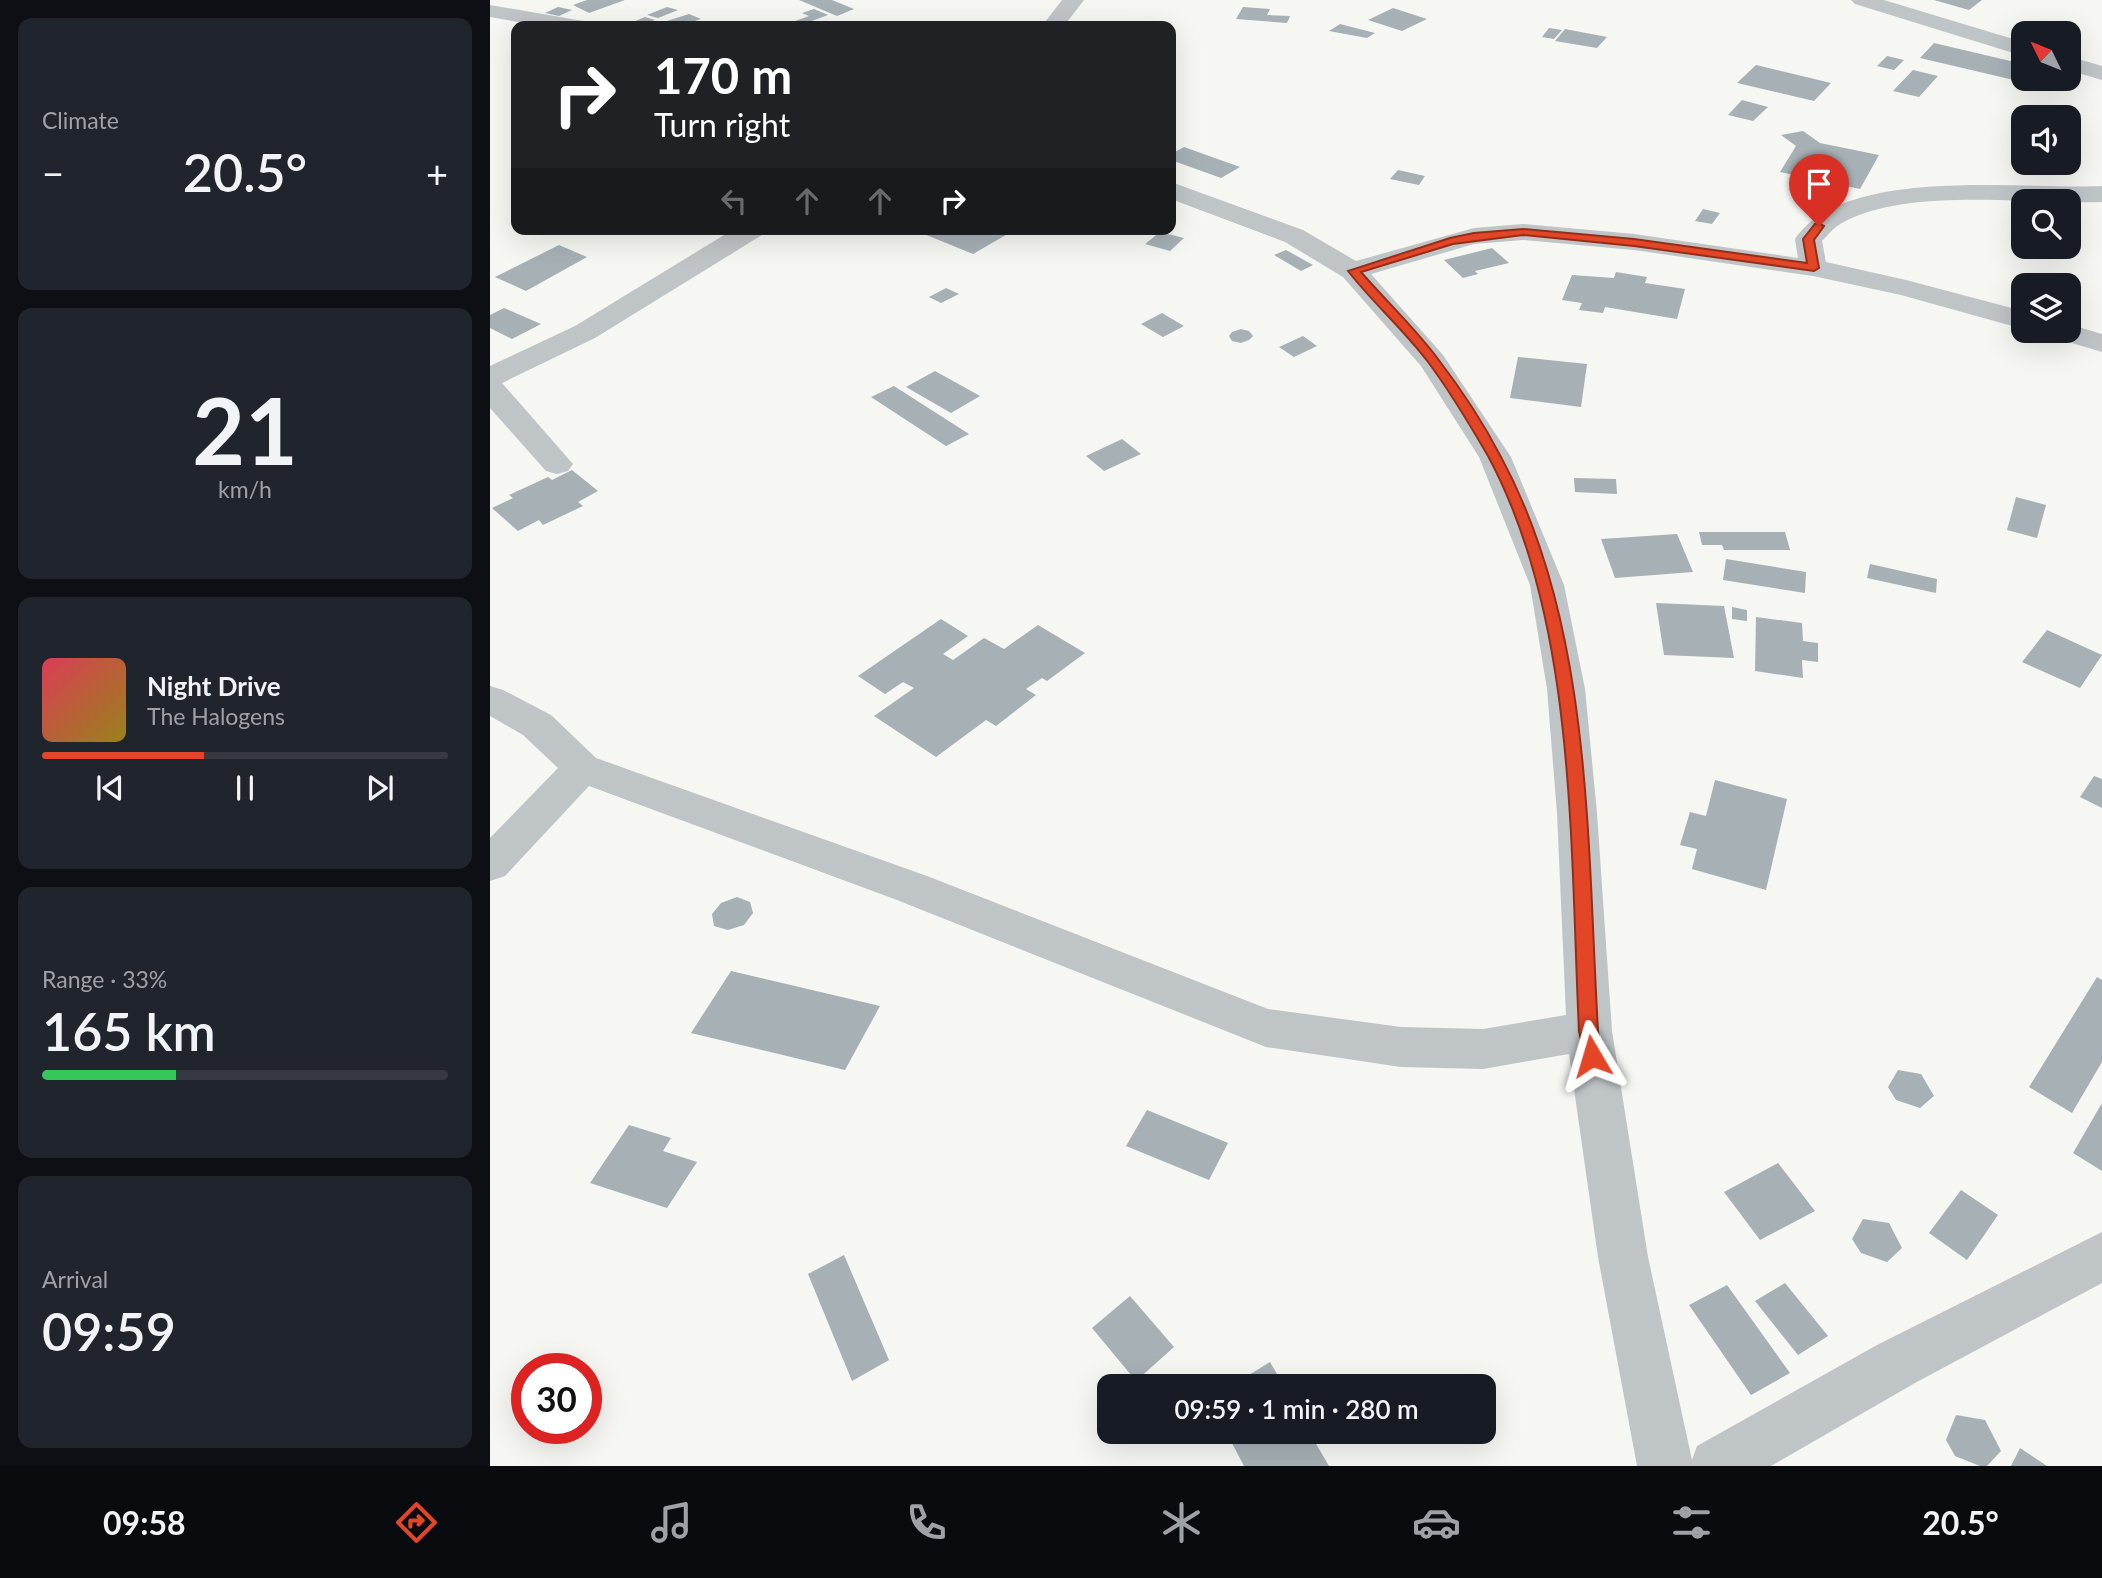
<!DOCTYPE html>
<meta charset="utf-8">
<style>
:root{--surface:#171b24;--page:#20242c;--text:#f1f3f6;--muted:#9ea1a6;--line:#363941;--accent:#e34627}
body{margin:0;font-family:Lato,sans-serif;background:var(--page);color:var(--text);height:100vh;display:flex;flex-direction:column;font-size:26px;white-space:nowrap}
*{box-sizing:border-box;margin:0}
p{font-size:23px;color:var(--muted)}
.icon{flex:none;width:38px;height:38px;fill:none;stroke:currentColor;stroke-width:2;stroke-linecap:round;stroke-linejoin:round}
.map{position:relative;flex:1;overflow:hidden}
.details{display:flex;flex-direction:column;gap:18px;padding:18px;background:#0d0f14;width:490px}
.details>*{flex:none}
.top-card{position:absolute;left:21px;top:21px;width:665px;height:214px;border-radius:14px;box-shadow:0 7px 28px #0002;background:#202124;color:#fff;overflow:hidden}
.needle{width:46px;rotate:313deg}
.tools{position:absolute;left:1521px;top:21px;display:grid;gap:14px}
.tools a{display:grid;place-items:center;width:70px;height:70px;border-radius:14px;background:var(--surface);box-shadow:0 7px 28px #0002;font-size:35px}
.speed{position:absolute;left:21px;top:1353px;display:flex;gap:14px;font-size:35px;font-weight:700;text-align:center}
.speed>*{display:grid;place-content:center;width:91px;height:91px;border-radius:50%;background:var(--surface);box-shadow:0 7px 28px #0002;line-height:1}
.speed .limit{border:10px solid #d22;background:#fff;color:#111}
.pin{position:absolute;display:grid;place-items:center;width:60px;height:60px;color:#fff;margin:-72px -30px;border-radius:50% 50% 50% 0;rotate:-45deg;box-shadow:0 0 7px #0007}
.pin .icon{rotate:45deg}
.me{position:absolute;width:77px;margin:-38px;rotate:353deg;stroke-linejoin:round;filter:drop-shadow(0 0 5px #0008)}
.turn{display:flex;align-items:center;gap:24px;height:147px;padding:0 28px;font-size:32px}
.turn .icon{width:91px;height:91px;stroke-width:2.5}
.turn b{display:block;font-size:49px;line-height:60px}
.lanes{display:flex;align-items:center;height:66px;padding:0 28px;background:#0003;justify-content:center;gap:35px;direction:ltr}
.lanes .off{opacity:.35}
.big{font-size:52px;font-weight:600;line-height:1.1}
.details .tile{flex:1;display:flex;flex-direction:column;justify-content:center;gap:10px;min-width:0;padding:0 24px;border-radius:14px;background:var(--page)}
.details .dial{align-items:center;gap:0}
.dial b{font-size:91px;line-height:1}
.song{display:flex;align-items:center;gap:21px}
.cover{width:84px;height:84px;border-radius:10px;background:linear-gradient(135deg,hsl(350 70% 55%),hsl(50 70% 35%))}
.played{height:7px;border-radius:4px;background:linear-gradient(90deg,var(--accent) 40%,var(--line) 40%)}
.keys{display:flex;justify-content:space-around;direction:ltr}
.heat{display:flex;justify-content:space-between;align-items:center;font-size:38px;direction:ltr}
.charge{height:10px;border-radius:5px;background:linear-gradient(90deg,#34c759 33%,var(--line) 0)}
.trip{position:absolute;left:607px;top:1374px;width:399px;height:70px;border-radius:14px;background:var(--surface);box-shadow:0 7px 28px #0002;font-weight:600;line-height:70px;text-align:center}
.menu{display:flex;height:112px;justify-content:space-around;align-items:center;background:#090b0e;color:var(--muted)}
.menu .icon{width:49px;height:49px}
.menu .selected{color:var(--accent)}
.menu b{font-size:32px;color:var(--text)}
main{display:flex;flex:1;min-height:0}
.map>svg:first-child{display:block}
.building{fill:#a6b0b5}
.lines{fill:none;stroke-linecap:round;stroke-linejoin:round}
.minor{fill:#bfc4c7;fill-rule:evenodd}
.route{fill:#e34627;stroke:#942e19;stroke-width:2}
</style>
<main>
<section class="details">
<div class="tile"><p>Climate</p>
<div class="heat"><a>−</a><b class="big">20.5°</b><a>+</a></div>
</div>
<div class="tile dial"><b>21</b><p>km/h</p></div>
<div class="tile">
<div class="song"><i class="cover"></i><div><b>Night Drive</b><p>The Halogens</p></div></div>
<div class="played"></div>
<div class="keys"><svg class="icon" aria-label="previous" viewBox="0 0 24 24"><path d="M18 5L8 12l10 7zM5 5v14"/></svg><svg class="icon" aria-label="pause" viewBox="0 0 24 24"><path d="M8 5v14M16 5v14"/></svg><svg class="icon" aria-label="next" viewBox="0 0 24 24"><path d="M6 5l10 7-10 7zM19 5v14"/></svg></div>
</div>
<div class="tile"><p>Range · 33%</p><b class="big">165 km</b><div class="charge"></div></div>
<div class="tile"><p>Arrival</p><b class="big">09:59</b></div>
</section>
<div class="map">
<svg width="1612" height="1466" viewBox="0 0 1612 1466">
<rect width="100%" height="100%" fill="#f6f6f3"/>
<path class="building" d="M97,0H135L99,13L83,5Z
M309,0H342L364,9L347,16Z
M1444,0H1492L1479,10Z
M68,7L82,10L69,16L55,13Z
M177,7L188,10L168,18L157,15Z
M753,7L780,9L777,15L800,16L797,23L746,19Z
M903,8L937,19L912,31L878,20Z
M324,9L338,15L308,26L297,24L319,16L312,13Z
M199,14L211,19L190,26L177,21Z
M155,17L165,20L150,26L138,24Z
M850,24L885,33L877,38L839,31Z
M1059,28L1072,30L1064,39L1052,37Z
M1075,29L1117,37L1107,48L1065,41Z
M1444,43L1533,64V79H1574L1566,90L1430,58Z
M1397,56L1414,60L1404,70L1387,66Z
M1266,65L1341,83L1324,101L1247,83Z
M1423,70L1448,76L1429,97L1403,91Z
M1252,100L1278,107L1263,121L1238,115Z
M1313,131L1330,143L1389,155L1370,189L1290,172L1306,146L1291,135Z
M694,147L750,167L731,178L681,160V154Z
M908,170L935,176L929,185L900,179Z
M1213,209L1230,213L1222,224L1205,221Z
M443,229H514L521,232L483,254L434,234Z
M670,232L694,238L680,251L655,244Z
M69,245L97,257L36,291L5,277Z
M1002,248L1019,263L985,271L988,274L973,278L954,260Z
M796,250L823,265L811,271L784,255Z
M1126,272L1157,277L1155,283L1195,289L1187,319L1115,307L1113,313L1089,310L1092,303L1072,300L1082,275L1124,278Z
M456,288L469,294L451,303L439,297Z
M14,308L51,324L22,339L0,328V315Z
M672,313L694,326L673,337L651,324Z
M751,329L759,331L763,336L759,340L751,343L742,341L739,336L742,332Z
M813,336L827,346L804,357L789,347Z
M1028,357L1097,364L1091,407L1020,398Z
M445,371L490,396L461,413L416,387Z
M404,386L479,434L456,446L381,397Z
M632,439L651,454L614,471L596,456Z
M82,470L108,491L88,502L93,506L53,525L49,520L28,531L2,508L23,498L19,495L58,477L62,480Z
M1084,478L1126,479L1127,494L1085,492Z
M1526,497L1556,505L1547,538L1517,530Z
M1209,532H1295L1300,550H1234L1232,545H1212Z
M1187,534L1203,572L1125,578L1111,539Z
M1236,559L1316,572L1315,593L1233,580Z
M1380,564L1447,579L1446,593L1377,578Z
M1166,603L1234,606L1244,658L1174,655Z
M1242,607L1257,610V621L1242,619Z
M1266,617L1312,623L1313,641L1328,643V662L1312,660L1313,678L1265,671Z
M451,619L478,636L453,654L463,660L494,638L514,649L548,625L595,653L557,681L552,678L536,689L546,695L506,726L496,720L446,757L384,716L424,688L413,682L395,694L368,676Z
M1557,630L1612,655L1590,688L1532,662Z
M1604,776L1612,779V808L1590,797Z
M1225,780L1297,799L1276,890L1202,869L1207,849L1190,845L1200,812L1216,816Z
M247,897L260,902L263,913L254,925L238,930L224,926L222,914L231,903Z
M241,971L390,1006L355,1070L201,1033Z
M1607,977L1612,980V1062L1582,1113L1539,1087Z
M1408,1070L1431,1074L1444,1096L1430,1108L1406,1100L1398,1087Z
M1612,1103V1171L1583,1153Z
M657,1110L738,1143L719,1180L636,1146Z
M139,1125L181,1138L173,1151L207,1162L177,1208L100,1183Z
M1288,1163L1325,1211L1270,1240L1234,1192Z
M1471,1190L1508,1215L1477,1260L1439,1233Z
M1373,1219L1399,1223L1412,1248L1397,1262L1371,1253L1362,1239Z
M354,1255L399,1360L362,1381L318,1274Z
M1295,1283L1338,1336L1308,1355L1265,1301Z
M1237,1285L1300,1373L1261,1395L1199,1305Z
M640,1296L684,1347L646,1381L602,1328Z
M780,1362L794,1386H741Z
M1466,1415L1495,1420L1511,1451L1497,1466H1490L1465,1456L1456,1440Z
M736,1432H819L839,1466H754Z
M1530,1448L1557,1466H1521Z"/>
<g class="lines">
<path class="minor" d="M572,0H594L574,26H552Z
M1361,0H1394L1533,42V56L1365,4Z
M0,5L87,20L95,21L98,26H51L0,17Z
M1578,56L1612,66V80L1578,70Z
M681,182L813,230L866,261L984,228L1033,224L1144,234L1308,258L1305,239C1356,165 1531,190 1612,186V202C1541,205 1418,186 1352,223C1344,227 1338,235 1332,241L1336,262L1416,280L1533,311V329L1411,295L1323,276L1144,250L1033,240L984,244L881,274L953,355L1021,457L1074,585L1095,689L1107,813L1122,1031L1158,1257L1202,1460L1207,1446L1387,1345L1612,1232V1283L1425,1383L1281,1466H1147L1108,1257L1079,1054L993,1069L911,1067L776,1047L407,900L99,786L15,876L0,881V838L68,768L33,735L0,716V686L13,690L61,715L106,758L437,876L778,1009L911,1027L993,1029L1076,1015L1067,813L1057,689L1040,585L989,457L931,366L853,277L795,242L681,199Z
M244,229H276L272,235L105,338L12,383L83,464L78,471L67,474L56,471L0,408V366L85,326Z
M1578,324L1612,334V352L1562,337L1558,331H1578Z"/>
</g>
<path class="route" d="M1329,223L1334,226L1324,240L1329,268L1324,271L1144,246L1033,235L963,244L871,272C896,301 925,328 948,359C971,389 994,424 1011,457C1103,627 1097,843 1108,1031L1112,1056L1109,1062L1102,1065L1096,1062L1089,1031C1080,847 1087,621 998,456C980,425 960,391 938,362C914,330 883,303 858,271L960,238L984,233L1033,229L1144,239L1317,263L1313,239L1325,224Z"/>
</svg>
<div class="tools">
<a><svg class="needle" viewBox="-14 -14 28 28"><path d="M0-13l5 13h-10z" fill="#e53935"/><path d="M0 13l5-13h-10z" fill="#9ea1a6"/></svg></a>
<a><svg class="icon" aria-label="sound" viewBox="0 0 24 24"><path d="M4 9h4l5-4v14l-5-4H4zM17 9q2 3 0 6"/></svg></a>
<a><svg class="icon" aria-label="search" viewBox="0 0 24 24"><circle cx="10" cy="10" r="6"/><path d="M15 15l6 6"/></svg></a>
<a><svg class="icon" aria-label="layers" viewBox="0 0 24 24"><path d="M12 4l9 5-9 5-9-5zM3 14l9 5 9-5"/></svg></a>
</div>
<div class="speed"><div class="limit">30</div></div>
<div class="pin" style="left:1329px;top:226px;background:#d93025"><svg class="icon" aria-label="arrive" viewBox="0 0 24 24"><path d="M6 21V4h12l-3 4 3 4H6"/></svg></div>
<svg class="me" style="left:1102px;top:1056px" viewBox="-20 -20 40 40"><path d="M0-17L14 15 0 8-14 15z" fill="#e34627" stroke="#fff" stroke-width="4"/></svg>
<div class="trip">09:59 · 1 min · 280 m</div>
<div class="top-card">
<div class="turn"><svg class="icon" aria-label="right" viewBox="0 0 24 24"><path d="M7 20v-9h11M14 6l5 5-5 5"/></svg><div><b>170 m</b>Turn right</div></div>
<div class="lanes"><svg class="icon off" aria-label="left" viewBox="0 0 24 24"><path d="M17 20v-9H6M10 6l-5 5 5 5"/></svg><svg class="icon off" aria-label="ahead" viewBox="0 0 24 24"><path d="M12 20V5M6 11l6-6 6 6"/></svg><svg class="icon off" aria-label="ahead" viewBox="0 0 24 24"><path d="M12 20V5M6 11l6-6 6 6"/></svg><svg class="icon" aria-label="right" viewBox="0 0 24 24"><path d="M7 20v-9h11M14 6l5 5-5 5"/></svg></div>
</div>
</div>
</main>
<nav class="menu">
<b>09:58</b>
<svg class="icon selected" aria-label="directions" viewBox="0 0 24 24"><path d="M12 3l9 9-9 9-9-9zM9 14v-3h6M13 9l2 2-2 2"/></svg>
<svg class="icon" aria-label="music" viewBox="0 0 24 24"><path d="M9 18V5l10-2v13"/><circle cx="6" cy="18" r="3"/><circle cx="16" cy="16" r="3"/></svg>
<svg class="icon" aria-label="phone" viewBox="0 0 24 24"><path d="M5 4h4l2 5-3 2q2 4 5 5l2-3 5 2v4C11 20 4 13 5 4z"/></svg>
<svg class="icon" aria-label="climate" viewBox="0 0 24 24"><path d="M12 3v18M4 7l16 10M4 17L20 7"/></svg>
<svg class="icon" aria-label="car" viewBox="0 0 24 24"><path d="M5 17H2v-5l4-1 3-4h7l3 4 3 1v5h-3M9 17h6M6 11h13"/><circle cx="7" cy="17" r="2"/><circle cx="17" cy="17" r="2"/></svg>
<svg class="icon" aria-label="filters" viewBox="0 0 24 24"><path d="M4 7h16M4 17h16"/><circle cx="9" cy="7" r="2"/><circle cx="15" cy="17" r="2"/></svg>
<b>20.5°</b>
</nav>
